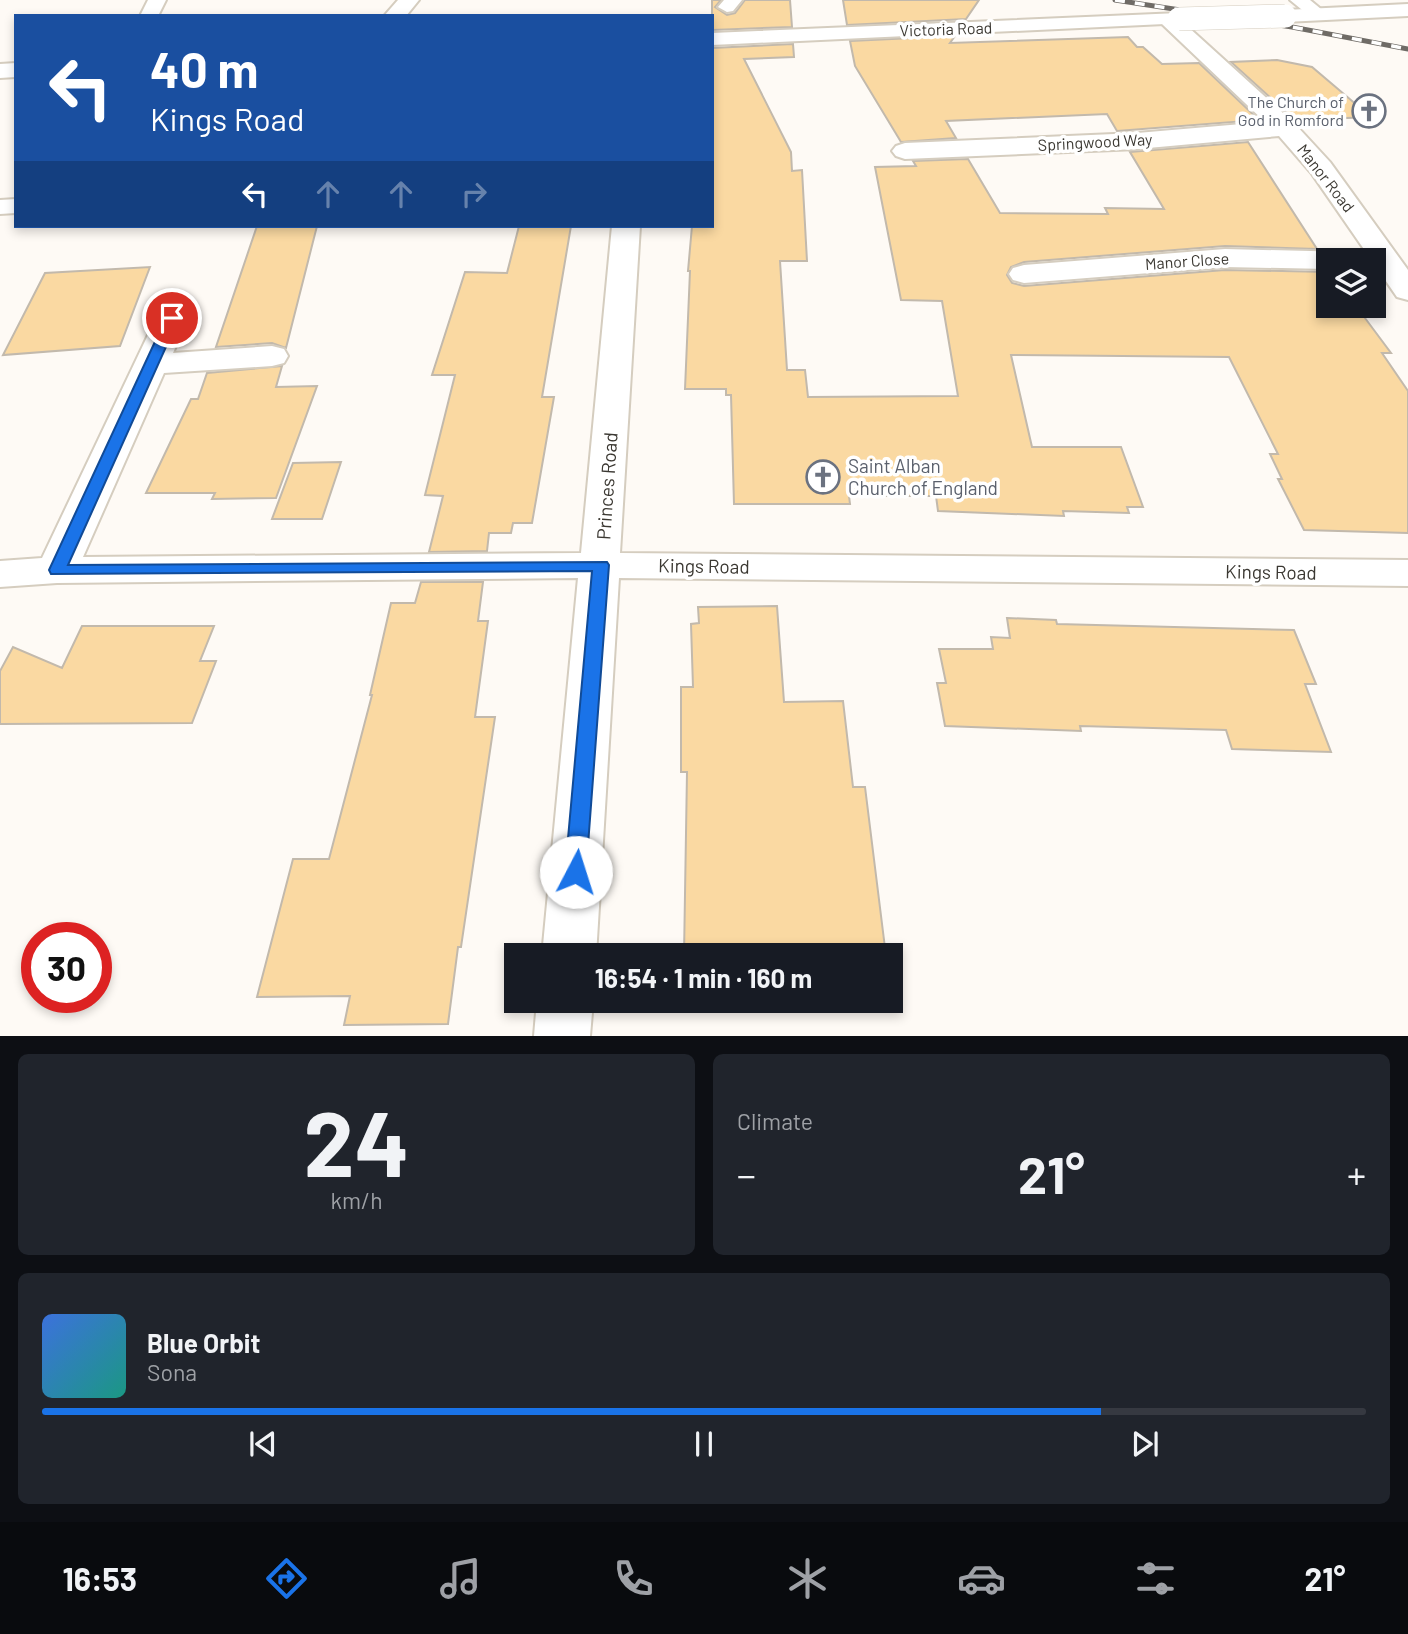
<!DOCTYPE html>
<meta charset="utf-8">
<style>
:root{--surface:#171b24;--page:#20242c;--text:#f1f3f6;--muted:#9ea1a6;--line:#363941;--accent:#1a73e8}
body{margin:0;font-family:Barlow,sans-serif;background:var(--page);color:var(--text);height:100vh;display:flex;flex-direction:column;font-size:26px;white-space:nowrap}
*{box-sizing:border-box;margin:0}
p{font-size:23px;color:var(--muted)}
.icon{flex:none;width:38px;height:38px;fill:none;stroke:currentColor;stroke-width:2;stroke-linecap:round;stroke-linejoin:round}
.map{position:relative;height:1036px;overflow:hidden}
.sheet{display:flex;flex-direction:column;gap:18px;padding:18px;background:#0d0f14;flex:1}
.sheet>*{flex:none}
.banner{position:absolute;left:14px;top:14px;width:700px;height:214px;border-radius:0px;box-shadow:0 4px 10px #0003;background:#1a4fa0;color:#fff;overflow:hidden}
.fabs{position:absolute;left:1316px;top:248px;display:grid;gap:14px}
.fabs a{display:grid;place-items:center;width:70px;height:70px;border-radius:0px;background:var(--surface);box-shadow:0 4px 10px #0003;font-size:35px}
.speed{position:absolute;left:21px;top:922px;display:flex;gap:14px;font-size:35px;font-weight:700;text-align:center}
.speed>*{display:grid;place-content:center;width:91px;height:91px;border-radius:50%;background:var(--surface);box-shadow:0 4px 10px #0003;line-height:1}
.speed .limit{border:10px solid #d22;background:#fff;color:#111}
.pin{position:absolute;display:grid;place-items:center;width:60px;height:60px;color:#fff;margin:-30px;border:4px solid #fff;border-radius:50%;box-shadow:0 2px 7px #0007}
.me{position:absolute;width:77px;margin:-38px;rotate:5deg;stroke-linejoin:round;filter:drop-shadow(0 0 5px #0008)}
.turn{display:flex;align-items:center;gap:24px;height:147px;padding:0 21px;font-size:32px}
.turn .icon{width:91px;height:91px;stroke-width:2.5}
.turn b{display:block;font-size:49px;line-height:60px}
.lanes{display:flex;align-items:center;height:66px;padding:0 21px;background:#0003;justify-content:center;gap:35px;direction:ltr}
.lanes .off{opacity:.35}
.big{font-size:52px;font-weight:700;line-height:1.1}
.sheet .tile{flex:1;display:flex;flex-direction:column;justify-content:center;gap:10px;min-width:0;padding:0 24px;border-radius:10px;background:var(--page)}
.sheet .dial{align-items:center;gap:0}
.dial b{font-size:91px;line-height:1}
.song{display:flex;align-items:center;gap:21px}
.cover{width:84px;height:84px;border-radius:10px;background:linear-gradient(135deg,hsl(220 70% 55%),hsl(170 70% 35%))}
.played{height:7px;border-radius:4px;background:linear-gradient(90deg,var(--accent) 80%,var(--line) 80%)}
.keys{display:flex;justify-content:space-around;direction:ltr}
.heat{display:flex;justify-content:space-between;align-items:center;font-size:38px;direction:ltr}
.sheet .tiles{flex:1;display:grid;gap:18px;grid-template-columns:1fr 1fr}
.tile:last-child{grid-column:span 2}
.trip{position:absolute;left:504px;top:943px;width:399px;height:70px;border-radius:0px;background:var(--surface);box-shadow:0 4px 10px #0003;font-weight:700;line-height:70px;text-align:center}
.tab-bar{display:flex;height:112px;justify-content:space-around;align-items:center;background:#090b0e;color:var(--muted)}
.tab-bar .icon{width:49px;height:49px}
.tab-bar .selected{color:var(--accent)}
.tab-bar b{font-size:32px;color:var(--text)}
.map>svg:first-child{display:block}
.building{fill:#fad9a2;stroke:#c2b9ac;stroke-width:2}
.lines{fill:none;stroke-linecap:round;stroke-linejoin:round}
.lane-casing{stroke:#d5cdbf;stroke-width:4}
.street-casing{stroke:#d5cdbf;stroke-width:4}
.secondary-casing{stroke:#d5cdbf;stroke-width:4}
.lane{fill:#fff;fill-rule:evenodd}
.street{fill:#fff;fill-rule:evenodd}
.secondary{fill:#fff;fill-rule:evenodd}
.rail-casing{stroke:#6f6b66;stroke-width:5}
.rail{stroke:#fff;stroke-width:3.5;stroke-dasharray:10;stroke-linecap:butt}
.secondary-bridge-casing{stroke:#d5cdbf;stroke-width:24;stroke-linecap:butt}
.secondary-bridge{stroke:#fff;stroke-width:23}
.route{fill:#1a73e8;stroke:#114b97;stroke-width:2}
.labels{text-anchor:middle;stroke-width:7;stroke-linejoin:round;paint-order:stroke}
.far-street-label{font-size:16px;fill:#3b3832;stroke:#fff}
.far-worship-label{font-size:16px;fill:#5b616d;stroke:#fff;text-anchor:end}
.worship-label{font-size:19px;fill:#5b616d;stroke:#fff;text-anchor:start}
.street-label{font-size:19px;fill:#3b3832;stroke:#fff}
</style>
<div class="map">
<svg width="1408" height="1036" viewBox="0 0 1408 1036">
<rect width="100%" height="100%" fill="#fefaf5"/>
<path class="building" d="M712,0H721L715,7L727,15L735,13L745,0H790L792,27L712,30Z
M843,0H979L966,19L847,25Z
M955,36L950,43L1128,37L1137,47H1143L1162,64L1199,63L1259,120L1117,131L1107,114L946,121L956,138L901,142L855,66L850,41Z
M793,44L794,57L744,59L791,152L792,171L802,170L807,261H780L787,370H805L808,397L958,396L942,301L901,300L875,167L916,166L913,161L968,159L1000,213L1108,214L1105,208L1164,209L1130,152L1248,142L1317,249L1225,246L1024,262L1011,267L1007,275L1012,283L1024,286L1225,270L1328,272V306H1356L1359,310L1391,353H1382L1408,391V533L1304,530L1278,479H1282L1270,454H1278L1229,357L1011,355L1032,447H1121L1143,507H1127L1129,513L1063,511L1064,516L938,511L936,496H849L850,504H734L731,395H726V389H685L690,271H688L692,226H712V48Z
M1277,60L1312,67L1371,117L1295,120L1231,62Z
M257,226H317L286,348L272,343L216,347Z
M519,226H571L542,397H554L532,523H513L511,533H489L487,551L429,552L443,496L425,495L455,375H432L465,272L507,273Z
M150,267L120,346L3,355L45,273Z
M282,366L276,387L317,386L276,498L212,499L215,493H146L191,399H198L207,373Z
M341,462L322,519H272L293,463Z
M421,582H483L478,621H488L475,717H495L461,947H458L448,1024L344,1025L350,996L257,997L293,859H329L372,695H370L391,603H415Z
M777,606L784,702L843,701L853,787H865L886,956H684L687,772H681V687H693L691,624L699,623L698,607Z
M1007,618L1056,620L1057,624L1294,630L1316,684H1305L1331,752L1232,749L1226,730L1080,726L1081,731L945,726L937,683H946L939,649H993L991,637L1010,638Z
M82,626H214L200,661H216L192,723L0,724V671L13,647L62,668Z
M684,1001H795V1006L684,1005Z"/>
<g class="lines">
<defs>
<path id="lane" d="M148,0H166L158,16H140Z
M724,0H742L733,11L727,12L718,7Z
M1290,0H1310L1327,14L1324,18H1312Z
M16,199V213L0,214V200Z"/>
<path id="street" d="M398,0H419L406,16H384Z
M1169,14L1176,16L1294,123L1330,162L1408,270V300L1397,297L1312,174L1279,136L1137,149L905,159L896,156L892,151L896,146L905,143L1137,133L1265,122L1162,24L1159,20L1162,16Z
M612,226H640L620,553L1408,560V586L619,578L596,956H542L578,578L57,583L0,587V561L42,558L156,318L161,311L172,309L183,311L188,318L173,353L272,346L284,349L288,356L284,363L272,366L164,373L83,557L581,553Z
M1225,249L1350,252L1360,255L1365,261H1328V269L1225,267L1024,283L1013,280L1009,274L1013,268L1024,265Z
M537,1001H593L590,1036H534Z"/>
<path id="secondary" d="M1408,4V16L1285,22L1278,20L1275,16L1278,12L1285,10Z
M1179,13L1186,15L1189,19L1186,23L712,45V33Z
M16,63V77L0,78V64Z"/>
</defs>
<use href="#lane" class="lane-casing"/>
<use href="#street" class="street-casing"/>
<use href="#secondary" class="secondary-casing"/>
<use href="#lane" class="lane"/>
<use href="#street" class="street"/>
<use href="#secondary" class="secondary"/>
<defs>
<path id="rail" d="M1115,0L1292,27L1408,49"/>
</defs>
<use href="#rail" class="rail-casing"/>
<use href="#rail" class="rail"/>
<defs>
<path id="secondary-bridge" d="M1179,19L1285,16"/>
</defs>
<use href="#secondary-bridge" class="secondary-bridge-casing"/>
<use href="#secondary-bridge" class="secondary-bridge"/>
</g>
<path class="route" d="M172,314L179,318L68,565L607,562L609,565L586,872L583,878L576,880L568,878L565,872L592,571L51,574L49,570L166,318Z"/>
<defs>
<symbol id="church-ring" viewBox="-11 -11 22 22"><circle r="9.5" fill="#fff" stroke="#6b7280" stroke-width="1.5"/><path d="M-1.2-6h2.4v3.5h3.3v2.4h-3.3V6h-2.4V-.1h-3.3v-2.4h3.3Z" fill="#6b7280"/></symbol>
</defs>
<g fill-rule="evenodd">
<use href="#church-ring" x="1350" y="92" width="38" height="38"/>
<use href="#church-ring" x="804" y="458" width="38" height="38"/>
</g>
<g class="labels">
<g class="far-street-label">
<text transform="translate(946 29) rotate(-2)" y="6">Victoria Road</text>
<text transform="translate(1095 142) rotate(-3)" y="6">Springwood Way</text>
<text transform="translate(1326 178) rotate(52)" y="6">Manor Road</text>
<text transform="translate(1187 261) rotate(-4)" y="6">Manor Close</text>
</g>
<g class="far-worship-label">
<text x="1344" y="108">The Church of<tspan x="1344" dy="18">God in Romford</tspan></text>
</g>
<g class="worship-label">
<text x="848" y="473">Saint Alban<tspan x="848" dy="22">Church of England</tspan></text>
</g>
<g class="street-label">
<text transform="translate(607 486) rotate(-86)" y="7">Princes Road</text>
<text transform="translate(704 566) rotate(1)" y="7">Kings Road</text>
<text transform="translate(1271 572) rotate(1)" y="7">Kings Road</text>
</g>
</g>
</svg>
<div class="fabs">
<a><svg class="icon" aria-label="layers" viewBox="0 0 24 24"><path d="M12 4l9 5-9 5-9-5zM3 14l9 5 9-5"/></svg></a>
</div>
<div class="speed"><div class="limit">30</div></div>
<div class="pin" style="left:172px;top:318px;background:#d93025"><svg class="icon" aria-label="arrive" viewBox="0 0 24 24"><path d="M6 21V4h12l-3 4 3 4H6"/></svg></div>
<svg class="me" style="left:576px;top:872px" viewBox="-20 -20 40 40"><circle r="19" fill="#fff"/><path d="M0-13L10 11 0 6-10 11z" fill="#1a73e8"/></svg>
<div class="trip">16:54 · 1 min · 160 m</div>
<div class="banner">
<div class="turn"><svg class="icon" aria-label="left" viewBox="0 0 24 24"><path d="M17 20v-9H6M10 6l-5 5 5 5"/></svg><div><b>40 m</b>Kings Road</div></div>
<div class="lanes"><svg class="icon" aria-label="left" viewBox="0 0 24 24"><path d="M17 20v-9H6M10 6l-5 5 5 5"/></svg><svg class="icon off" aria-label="ahead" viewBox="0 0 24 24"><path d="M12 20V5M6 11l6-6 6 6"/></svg><svg class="icon off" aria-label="ahead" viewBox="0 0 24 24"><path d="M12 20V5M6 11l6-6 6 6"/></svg><svg class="icon off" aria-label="right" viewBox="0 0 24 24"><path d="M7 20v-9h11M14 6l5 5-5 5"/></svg></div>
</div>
</div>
<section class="sheet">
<div class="tiles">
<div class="tile dial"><b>24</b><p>km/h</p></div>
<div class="tile"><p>Climate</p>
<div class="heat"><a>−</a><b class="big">21°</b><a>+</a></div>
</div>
<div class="tile">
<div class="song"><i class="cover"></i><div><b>Blue Orbit</b><p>Sona</p></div></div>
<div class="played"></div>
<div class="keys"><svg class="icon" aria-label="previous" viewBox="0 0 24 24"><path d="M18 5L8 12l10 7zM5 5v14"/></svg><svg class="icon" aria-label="pause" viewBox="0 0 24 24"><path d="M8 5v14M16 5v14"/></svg><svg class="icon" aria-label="next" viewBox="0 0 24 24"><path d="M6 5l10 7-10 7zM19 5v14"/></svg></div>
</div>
</div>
</section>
<nav class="tab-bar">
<b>16:53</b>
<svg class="icon selected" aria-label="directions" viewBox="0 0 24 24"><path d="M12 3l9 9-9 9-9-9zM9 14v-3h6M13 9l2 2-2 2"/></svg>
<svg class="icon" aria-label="music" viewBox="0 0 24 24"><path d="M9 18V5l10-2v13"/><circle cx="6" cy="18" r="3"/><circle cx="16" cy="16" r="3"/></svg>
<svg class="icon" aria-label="phone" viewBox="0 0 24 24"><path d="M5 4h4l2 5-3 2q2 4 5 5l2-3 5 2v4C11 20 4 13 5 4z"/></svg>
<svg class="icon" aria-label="climate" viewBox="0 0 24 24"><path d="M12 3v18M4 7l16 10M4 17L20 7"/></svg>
<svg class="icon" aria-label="car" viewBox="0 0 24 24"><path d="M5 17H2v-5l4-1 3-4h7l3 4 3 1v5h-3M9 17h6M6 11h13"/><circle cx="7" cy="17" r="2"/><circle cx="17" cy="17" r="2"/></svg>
<svg class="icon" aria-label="filters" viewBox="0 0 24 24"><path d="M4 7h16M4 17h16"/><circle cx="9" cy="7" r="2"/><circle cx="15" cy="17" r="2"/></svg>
<b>21°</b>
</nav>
